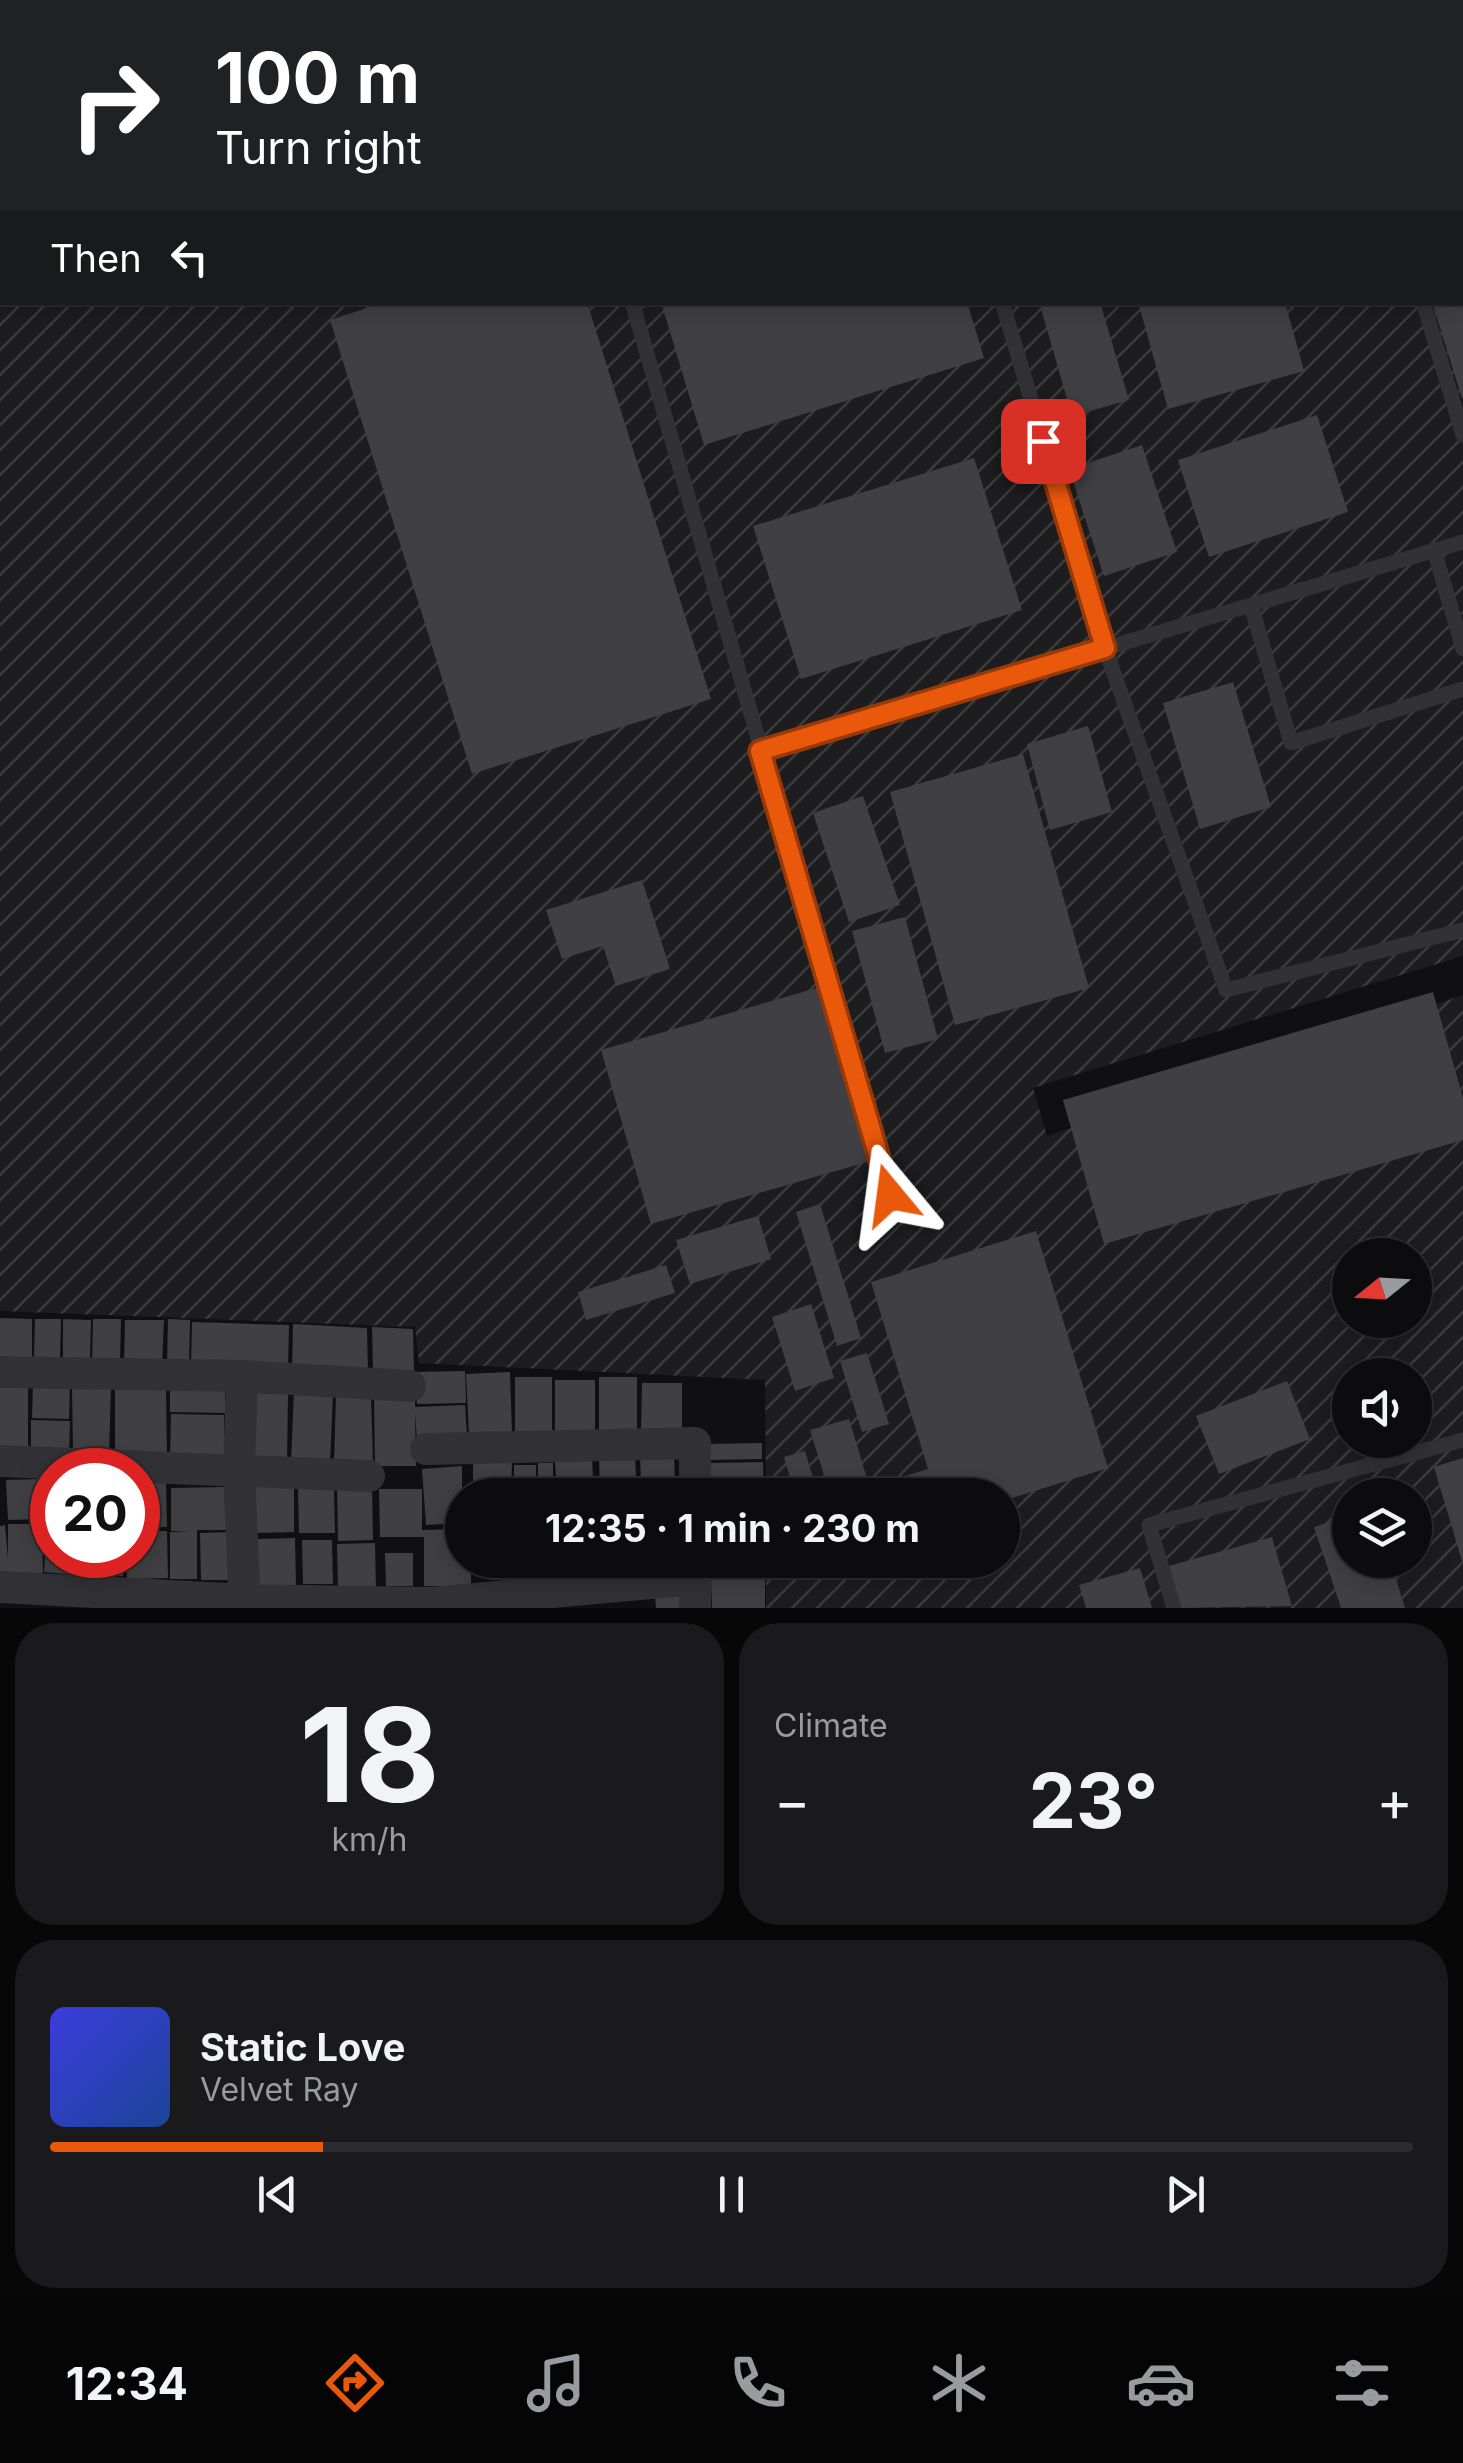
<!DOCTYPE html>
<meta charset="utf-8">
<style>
:root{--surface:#0c0c0e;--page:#1a1a1c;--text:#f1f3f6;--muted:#9a9b9e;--line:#2c2c2e;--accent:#ea580c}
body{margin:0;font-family:Inter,sans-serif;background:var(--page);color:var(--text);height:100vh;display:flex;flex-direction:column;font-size:38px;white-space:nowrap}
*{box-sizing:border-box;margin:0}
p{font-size:32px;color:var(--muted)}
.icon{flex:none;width:55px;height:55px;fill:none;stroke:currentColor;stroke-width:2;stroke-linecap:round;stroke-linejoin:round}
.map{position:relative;height:1608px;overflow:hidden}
.details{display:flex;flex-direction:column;gap:15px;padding:15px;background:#070708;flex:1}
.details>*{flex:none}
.banner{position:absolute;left:0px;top:0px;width:1465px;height:305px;box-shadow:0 5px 25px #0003,0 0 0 2px var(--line);background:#202124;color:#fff;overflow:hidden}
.needle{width:65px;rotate:252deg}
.buttons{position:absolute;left:1332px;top:1238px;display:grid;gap:20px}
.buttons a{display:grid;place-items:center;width:100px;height:100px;border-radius:50%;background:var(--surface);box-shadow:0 5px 25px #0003,0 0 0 2px var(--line);font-size:50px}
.speed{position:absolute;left:30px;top:1448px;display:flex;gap:20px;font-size:50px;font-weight:700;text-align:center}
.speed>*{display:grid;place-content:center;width:130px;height:130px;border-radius:50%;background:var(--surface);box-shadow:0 5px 25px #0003,0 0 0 2px var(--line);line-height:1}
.speed .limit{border:15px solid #d22;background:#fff;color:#111}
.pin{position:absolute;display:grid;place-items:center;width:85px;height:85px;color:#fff;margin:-42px;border-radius:20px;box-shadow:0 5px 15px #0006}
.me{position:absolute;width:110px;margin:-55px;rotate:344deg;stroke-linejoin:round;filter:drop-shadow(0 0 8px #0008)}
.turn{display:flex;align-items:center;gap:35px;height:210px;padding:0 50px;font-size:45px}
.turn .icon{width:130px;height:130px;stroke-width:2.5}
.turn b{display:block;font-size:70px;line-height:85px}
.then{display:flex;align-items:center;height:95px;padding:0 50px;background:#0003;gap:20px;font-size:38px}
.big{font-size:75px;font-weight:700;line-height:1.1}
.details .card{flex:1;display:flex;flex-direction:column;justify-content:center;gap:15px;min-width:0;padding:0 35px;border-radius:40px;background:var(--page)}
.details .dial{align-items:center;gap:0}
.dial b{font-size:130px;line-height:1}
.song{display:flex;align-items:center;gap:30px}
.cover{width:120px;height:120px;border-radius:15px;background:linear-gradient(135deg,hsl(240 70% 55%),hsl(220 70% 35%))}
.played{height:10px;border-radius:5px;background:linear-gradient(90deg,var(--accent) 20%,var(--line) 20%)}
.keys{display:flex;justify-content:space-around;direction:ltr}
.heat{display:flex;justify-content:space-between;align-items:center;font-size:55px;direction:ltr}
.details .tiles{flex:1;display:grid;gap:15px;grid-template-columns:1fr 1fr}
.card:last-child{grid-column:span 2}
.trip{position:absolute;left:445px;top:1478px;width:575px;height:100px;border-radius:50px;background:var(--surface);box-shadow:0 5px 25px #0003,0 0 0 2px var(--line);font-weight:700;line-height:100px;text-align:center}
.tab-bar{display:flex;height:160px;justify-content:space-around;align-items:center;background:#050506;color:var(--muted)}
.tab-bar .icon{width:70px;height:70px}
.tab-bar .on{color:var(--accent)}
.tab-bar b{font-size:45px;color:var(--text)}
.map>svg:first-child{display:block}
.industrial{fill:url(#industrial-furrows);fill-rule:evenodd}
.building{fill:#404044}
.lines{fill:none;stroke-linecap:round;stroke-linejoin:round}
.lane{stroke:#323236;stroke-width:15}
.street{stroke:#323236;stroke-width:32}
.route-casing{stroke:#983908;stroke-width:25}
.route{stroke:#ea580c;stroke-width:18}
</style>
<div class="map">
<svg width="1463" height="1608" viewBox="0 0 1463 1608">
<defs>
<pattern id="industrial-furrows" width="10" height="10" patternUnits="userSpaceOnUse" patternTransform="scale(2.5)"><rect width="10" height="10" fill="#1d1c1e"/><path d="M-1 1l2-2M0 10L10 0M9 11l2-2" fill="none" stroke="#3b3a3c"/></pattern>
</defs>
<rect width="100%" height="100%" fill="#101012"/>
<path class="industrial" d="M0,0H1463V956L1033,1088L1047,1136L1463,995V1608H766V1560H1002V1495H766L765,1380L419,1363L415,1327L0,1311ZM2,2H1462V302H2ZM1350,1255H1415V1320H1350ZM1350,1375H1415V1440H1350ZM1350,1495H1415V1560H1350Z"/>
<path class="building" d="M386,302H587L711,699L472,774L330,320Z
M661,302H967L984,358L704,445Z
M1039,302H1100L1129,400L1072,416Z
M1138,302H1285L1304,371L1168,409Z
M1432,302H1463V398H1462Z
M1317,415L1348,512L1209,557L1178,460Z
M1142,445L1177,552L1104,576L1069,469Z
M974,458L1022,610L801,679L753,526Z
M1233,682L1271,807L1200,829L1163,703Z
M1088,726L1112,812L1050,830L1027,744Z
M1023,754L1089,988L955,1025L890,792Z
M863,796L900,905L849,922L813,813Z
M642,880L670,969L616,986L603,946L562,959L546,910Z
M905,917L938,1039L885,1053L852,931Z
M824,986L874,1160L651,1224L601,1050Z
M1433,992L1463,1098V1140L1104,1244L1063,1100Z
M820,1204L861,1338L837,1346L796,1212Z
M758,1216L771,1259L690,1284L676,1240Z
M1036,1231L1108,1468L1002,1501V1495H908L902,1477L928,1469L871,1282Z
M666,1265L675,1293L586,1320L578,1292Z
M811,1304L834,1378L795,1391L772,1317Z
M0,1318L32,1319V1360H0Z
M35,1319H61L60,1359H34Z
M63,1319L91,1320L90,1361L63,1360Z
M93,1319H121L120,1363L92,1362Z
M168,1319L190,1320L189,1366H167Z
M125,1320H164L162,1365L124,1364Z
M192,1322L289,1325L288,1368L191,1366Z
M293,1324L367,1328L368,1373L292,1370Z
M372,1327L413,1329L414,1371L373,1372Z
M867,1353L889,1424L862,1432L840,1361Z
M465,1371L466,1403L417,1404L415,1372Z
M510,1372L512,1434L469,1435L466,1374Z
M515,1377H552V1436L515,1435Z
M599,1377H637V1434H599Z
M555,1380H595V1436L555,1435Z
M1287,1381L1310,1439L1219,1474L1196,1416Z
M0,1382H28V1454L0,1453Z
M33,1383L70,1384L69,1419L32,1418Z
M642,1383H682V1431H641Z
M72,1386L111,1387L109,1454L73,1453Z
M115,1389H166L167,1455H115Z
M170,1390L225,1391V1413L170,1412Z
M294,1391L333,1394L330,1464L291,1462Z
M251,1393L288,1394L287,1464L250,1463Z
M415,1395V1407L465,1405L467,1437L417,1439L415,1413L416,1466H375L374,1396Z
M336,1396H371L373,1462L334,1463Z
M171,1414L224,1415V1459L170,1458Z
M849,1419L872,1495H830L810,1430Z
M31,1420L70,1421L69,1454L31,1453Z
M762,1443V1459L708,1460V1444Z
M805,1451L818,1495H795L784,1457Z
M674,1454L675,1482L641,1483L640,1455Z
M635,1455L637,1495H600L599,1456Z
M1463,1458V1561H1462L1434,1467Z
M592,1459L594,1495H557L555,1461Z
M473,1461L512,1462L511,1495H473Z
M763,1462L764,1495H708V1463Z
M538,1463H553V1495H538Z
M514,1465H536V1495H514Z
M462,1466V1523L426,1525L422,1469Z
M42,1479L44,1519L8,1520L6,1480Z
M44,1480H52V1522H46Z
M138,1481H166L167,1527H138Z
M675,1484L676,1495H642L641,1485Z
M372,1486L373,1540L338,1541L337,1487Z
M226,1487V1530H197V1579H170V1532H190L171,1531V1488Z
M255,1487H294V1532L256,1533Z
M298,1489H334L335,1533H299Z
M379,1489H422V1530L462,1529V1560H471V1586H424V1537H380Z
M1350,1515V1560H1390L1405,1608H1341L1314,1527Z
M8,1524H42L43,1573L0,1576V1526L5,1525L8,1559Z
M47,1527L52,1528V1555H80L78,1575L44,1572Z
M138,1531H167L168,1578L127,1579V1555H138Z
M232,1532V1580H201L200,1533Z
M1272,1537L1292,1606L1181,1608L1169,1566Z
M295,1538L296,1588H258V1539Z
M302,1540H332L333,1584H303Z
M375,1543L376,1591H338L337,1544Z
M385,1553H413V1586H386Z
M85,1555H123V1576H86Z
M515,1560H553L552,1578H515Z
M559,1560H607V1570L560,1574Z
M641,1560H683L684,1570L642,1571Z
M710,1560H765V1573L711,1574Z
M1140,1568L1152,1608H1086L1079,1585Z
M765,1576V1608H712L711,1578Z
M682,1594L684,1608H656L655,1596Z"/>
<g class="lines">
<path class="lane" d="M200,0L201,2
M546,0L547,2
M912,0V2
M1330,0L1331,2
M632,302L890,1195
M1002,302L1105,648L1226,990L1463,930
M1423,302L1463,435
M1434,550L1463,649
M1251,605L1291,743L1463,689
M760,751L1463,542
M1174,1608L1149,1525L1463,1440"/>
<path class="street" d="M0,1372L242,1376L410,1386
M242,1376L239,1471L245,1608
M426,1449L695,1443V1495
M0,1461L369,1476
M0,1587L245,1600L431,1603L695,1579V1608"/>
</g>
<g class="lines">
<defs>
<path id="route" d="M890,1195L760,751L1105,648L1043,441"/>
</defs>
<use href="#route" class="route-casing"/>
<use href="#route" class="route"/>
</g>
</svg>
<div class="buttons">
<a><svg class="needle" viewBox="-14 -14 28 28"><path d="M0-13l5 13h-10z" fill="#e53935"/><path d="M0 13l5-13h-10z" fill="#9a9b9e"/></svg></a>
<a><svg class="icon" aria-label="sound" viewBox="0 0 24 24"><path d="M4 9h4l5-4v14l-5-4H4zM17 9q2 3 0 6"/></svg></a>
<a><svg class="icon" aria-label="layers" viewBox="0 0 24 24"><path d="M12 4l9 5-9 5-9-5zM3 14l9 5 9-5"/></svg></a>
</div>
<div class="speed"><div class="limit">20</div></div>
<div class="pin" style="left:1043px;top:441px;background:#d93025"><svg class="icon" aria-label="arrive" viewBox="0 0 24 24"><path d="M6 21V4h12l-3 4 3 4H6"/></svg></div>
<svg class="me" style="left:890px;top:1195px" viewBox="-20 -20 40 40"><path d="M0-17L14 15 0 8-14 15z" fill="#ea580c" stroke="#fff" stroke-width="4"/></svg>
<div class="trip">12:35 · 1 min · 230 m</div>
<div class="banner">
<div class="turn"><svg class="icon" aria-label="right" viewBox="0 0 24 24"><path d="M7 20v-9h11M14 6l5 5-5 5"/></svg><div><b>100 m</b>Turn right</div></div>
<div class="then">Then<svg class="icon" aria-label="left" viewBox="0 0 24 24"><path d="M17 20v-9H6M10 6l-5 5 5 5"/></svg></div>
</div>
</div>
<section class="details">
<div class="tiles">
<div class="card dial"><b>18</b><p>km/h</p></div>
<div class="card"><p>Climate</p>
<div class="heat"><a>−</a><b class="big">23°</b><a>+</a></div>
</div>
<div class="card">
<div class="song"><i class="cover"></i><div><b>Static Love</b><p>Velvet Ray</p></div></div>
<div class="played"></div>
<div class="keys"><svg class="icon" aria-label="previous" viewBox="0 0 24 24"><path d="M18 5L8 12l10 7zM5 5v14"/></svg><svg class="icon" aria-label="pause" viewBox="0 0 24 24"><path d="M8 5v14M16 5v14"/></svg><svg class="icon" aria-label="next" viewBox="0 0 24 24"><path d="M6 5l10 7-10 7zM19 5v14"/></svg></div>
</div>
</div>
</section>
<nav class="tab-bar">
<b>12:34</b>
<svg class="icon on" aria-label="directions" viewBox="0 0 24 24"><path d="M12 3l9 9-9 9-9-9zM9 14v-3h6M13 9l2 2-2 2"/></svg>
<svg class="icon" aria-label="music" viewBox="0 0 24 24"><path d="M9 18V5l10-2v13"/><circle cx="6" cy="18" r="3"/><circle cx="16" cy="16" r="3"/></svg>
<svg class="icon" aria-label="phone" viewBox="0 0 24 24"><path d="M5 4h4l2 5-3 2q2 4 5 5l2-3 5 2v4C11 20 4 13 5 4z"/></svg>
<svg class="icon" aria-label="climate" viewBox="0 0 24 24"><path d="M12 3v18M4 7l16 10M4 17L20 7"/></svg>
<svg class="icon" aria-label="car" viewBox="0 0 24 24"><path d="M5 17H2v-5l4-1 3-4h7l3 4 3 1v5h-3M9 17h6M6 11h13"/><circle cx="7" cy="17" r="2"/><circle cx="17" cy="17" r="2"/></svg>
<svg class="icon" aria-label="filters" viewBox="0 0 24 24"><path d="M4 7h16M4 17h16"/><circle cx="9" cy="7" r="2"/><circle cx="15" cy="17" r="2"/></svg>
</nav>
